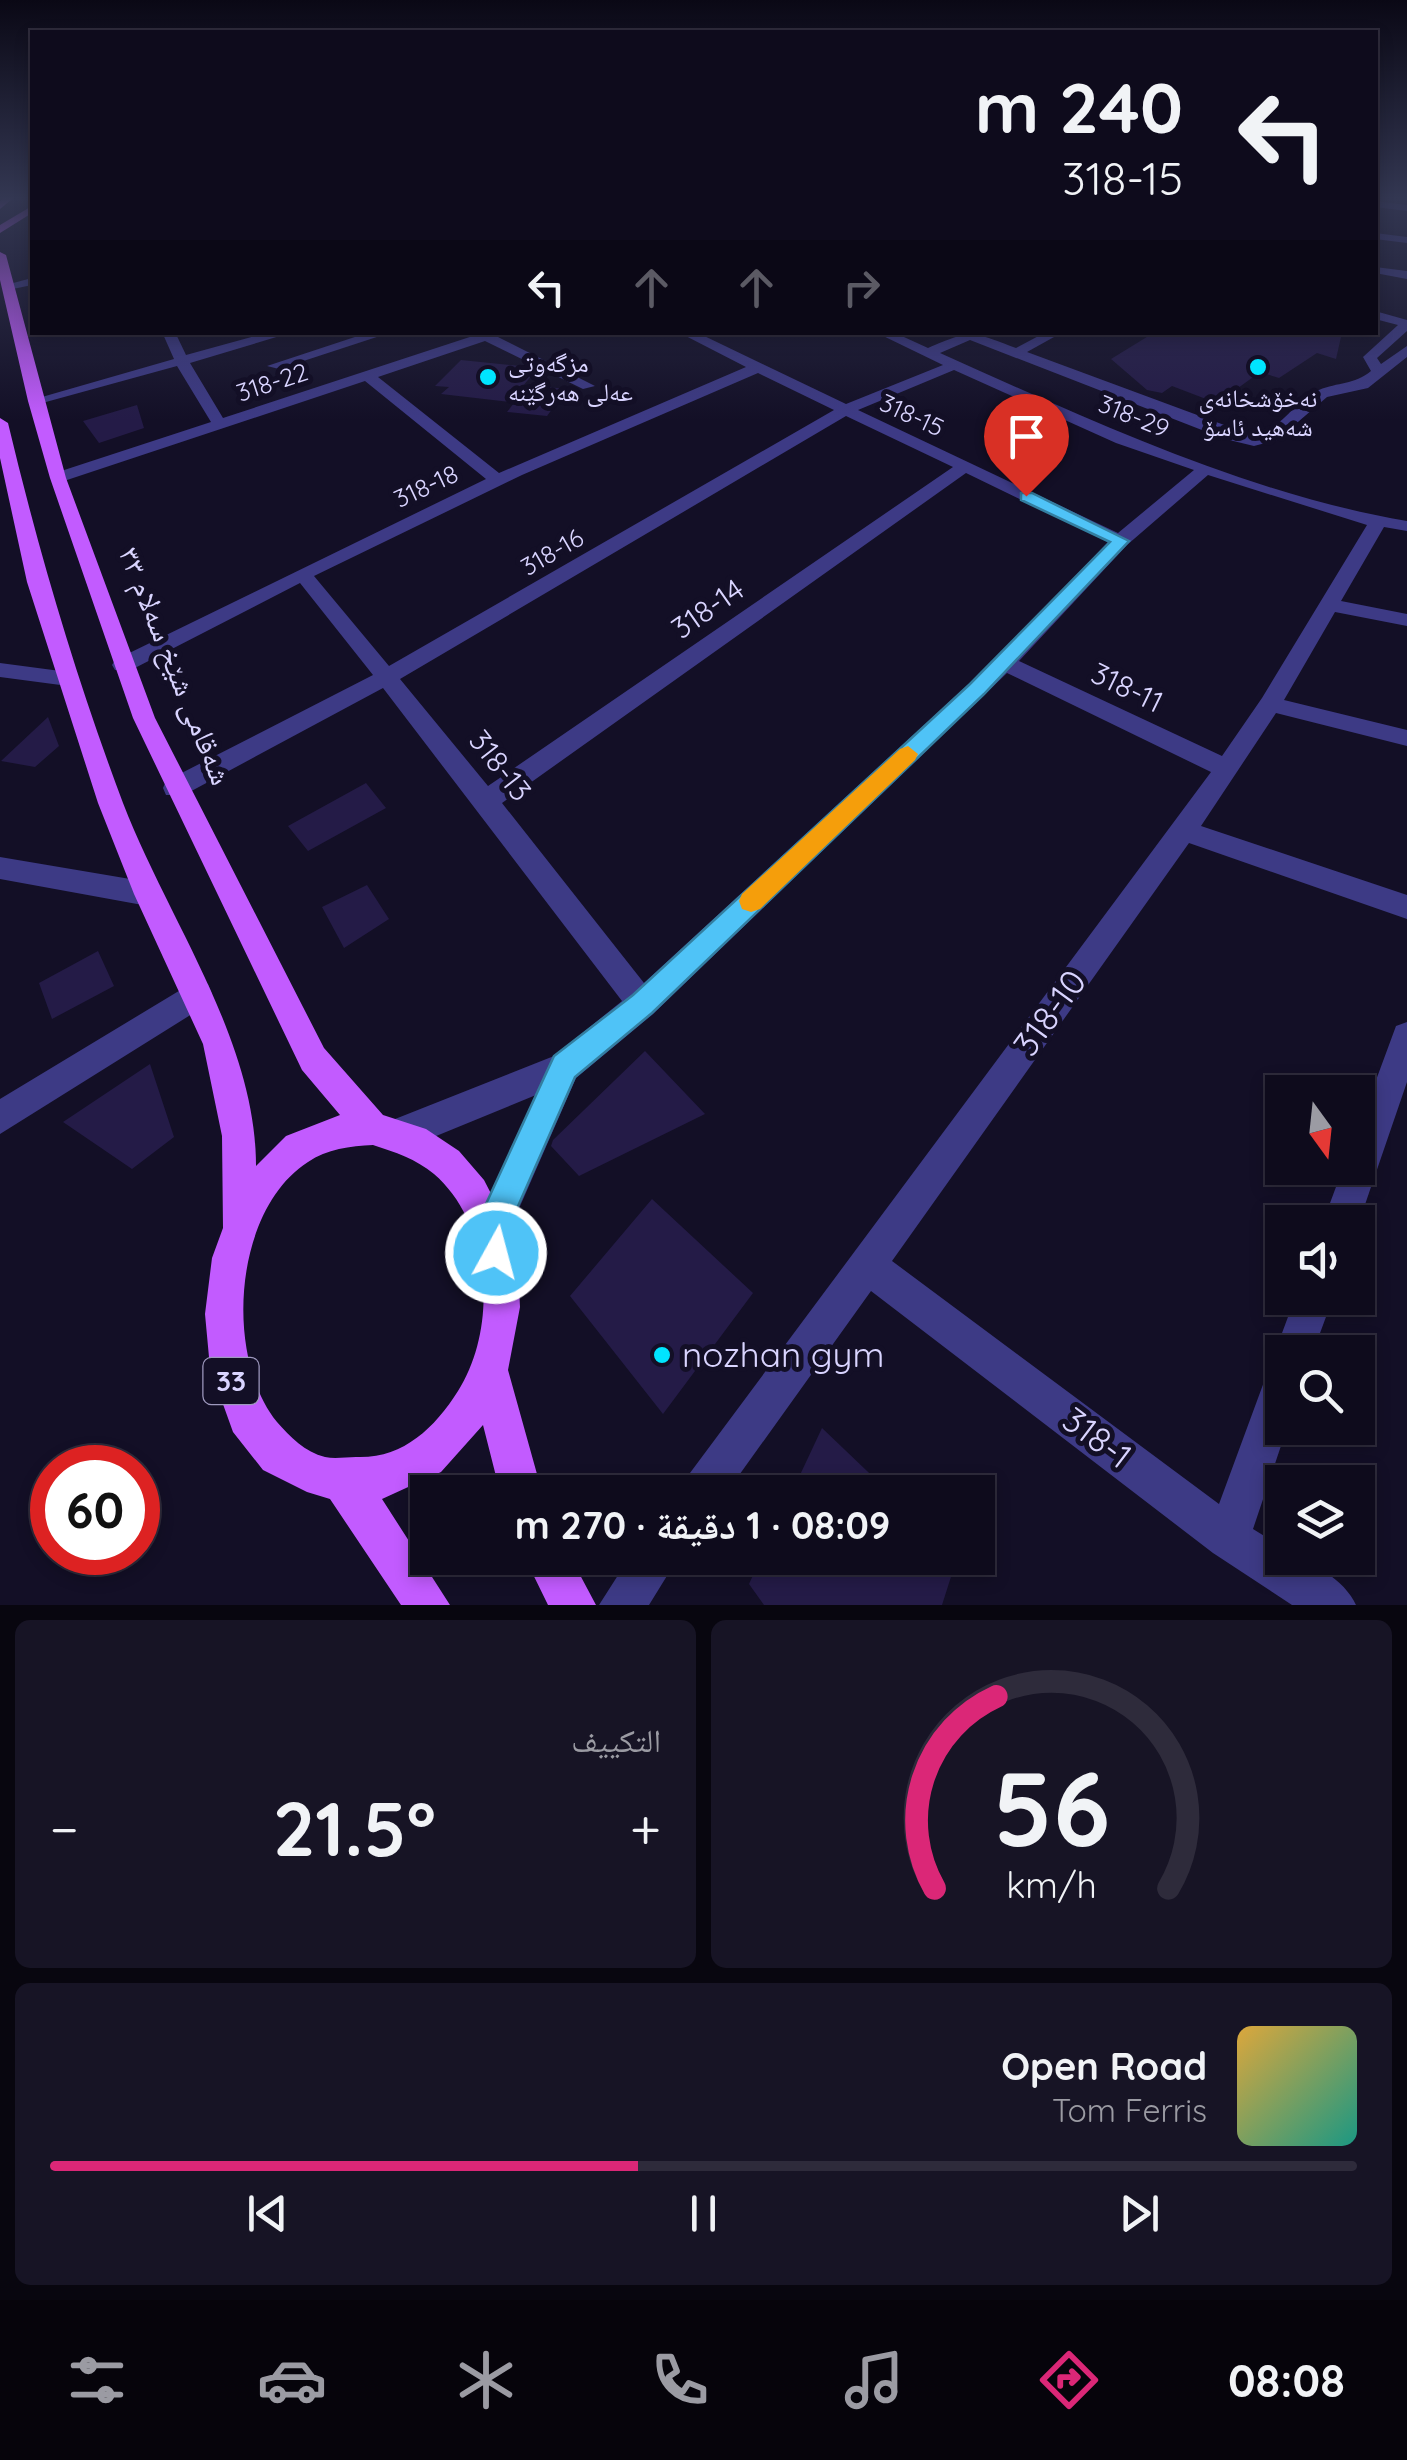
<!DOCTYPE html>
<html lang="ar">
<meta charset="utf-8">
<style>
:root{--surface:#0e0b1c;--page:#171425;--text:#f1f3f6;--muted:#9b9ba3;--line:#2e2b3b;--accent:#db2777}
body{margin:0;font-family:Quicksand,"Noto Naskh Arabic",sans-serif;background:var(--page);color:var(--text);direction:rtl;height:100vh;display:flex;flex-direction:column;font-size:38px;white-space:nowrap}
*{box-sizing:border-box;margin:0}
p{font-size:32px;color:var(--muted)}
.icon{flex:none;width:55px;height:55px;fill:none;stroke:currentColor;stroke-width:2;stroke-linecap:round;stroke-linejoin:round}
.map{position:relative;height:1605px;overflow:hidden;direction:ltr}
.panel{display:flex;flex-direction:column;gap:15px;padding:15px;background:#08060f;flex:1}
.panel>*{flex:none}
.hud{position:absolute;left:30px;top:30px;width:1348px;height:305px;border-radius:0px;box-shadow:0 5px 15px #0003,0 0 0 2px var(--line);direction:rtl;background:#0e0b1c;color:var(--text);overflow:hidden}
.needle{width:65px;rotate:165deg}
.controls{position:absolute;left:1265px;top:1075px;display:grid;gap:20px}
.controls a{display:grid;place-items:center;width:110px;height:110px;border-radius:0px;background:var(--surface);box-shadow:0 5px 15px #0003,0 0 0 2px var(--line);font-size:50px}
.speed{position:absolute;left:30px;top:1445px;display:flex;gap:20px;font-size:50px;font-weight:700;text-align:center}
.speed>*{display:grid;place-content:center;width:130px;height:130px;border-radius:50%;background:var(--surface);box-shadow:0 5px 15px #0003,0 0 0 2px var(--line);line-height:1}
.speed .limit{border:15px solid #d22;background:#fff;color:#111}
.pin{position:absolute;display:grid;place-items:center;width:85px;height:85px;color:#fff;margin:-102px -42px;border-radius:50% 50% 50% 0;rotate:-45deg;box-shadow:0 0 10px #0007}
.pin .icon{rotate:45deg}
.me{position:absolute;width:110px;margin:-55px;rotate:7deg;stroke-linejoin:round;filter:drop-shadow(0 0 8px #0008)}
.turn{display:flex;align-items:center;gap:35px;height:210px;padding:0 30px;font-size:45px}
.turn .icon{width:130px;height:130px;stroke-width:2.5}
.turn b{display:block;font-size:70px;line-height:85px}
.lanes{display:flex;align-items:center;height:95px;padding:0 30px;background:#0003;justify-content:center;gap:50px;direction:ltr}
.lanes .off{opacity:.35}
.big{font-size:75px;font-weight:700;line-height:1.1}
.panel .widget{flex:1;display:flex;flex-direction:column;justify-content:center;gap:15px;min-width:0;padding:0 35px;border-radius:15px;background:var(--page)}
.panel .dial{align-items:center;gap:0}
.dial svg{height:260px;overflow:visible;fill:none;stroke:var(--line);stroke-width:7;stroke-linecap:round;text-anchor:middle}
.dial text{fill:var(--text);stroke:none}
.song{display:flex;align-items:center;gap:30px}
.cover{width:120px;height:120px;border-radius:15px;background:linear-gradient(135deg,hsl(40 70% 55%),hsl(170 70% 35%))}
.played{height:10px;border-radius:5px;background:linear-gradient(90deg,var(--accent) 45%,var(--line) 45%)}
.keys{display:flex;justify-content:space-around;direction:ltr}
.heat{display:flex;justify-content:space-between;align-items:center;font-size:55px;direction:ltr}
.panel .tiles{flex:1;display:grid;gap:15px;grid-template-columns:1fr 1fr}
.widget:last-child{grid-column:span 2}
.trip{position:absolute;left:410px;top:1475px;width:585px;height:100px;border-radius:0px;background:var(--surface);box-shadow:0 5px 15px #0003,0 0 0 2px var(--line);font-weight:700;line-height:100px;text-align:center;direction:rtl}
.menu{display:flex;height:160px;justify-content:space-around;align-items:center;background:#06040b;color:var(--muted)}
.menu .icon{width:70px;height:70px}
.menu .selected{color:var(--accent)}
.menu b{font-size:45px;color:var(--text)}
.map>svg:first-child{display:block}
.building{fill:#241b47}
.lines{fill:none;stroke-linecap:round;stroke-linejoin:round}
.minor{fill:#3d3a85;fill-rule:evenodd}
.major{fill:#c25bff;fill-rule:evenodd}
.route{fill:#4fc3f7;stroke:#337fa1;stroke-width:2.5}
.slow{fill:#f59e0b}
.poi-dot{fill:#00e5ff;stroke:#130f26;stroke-width:4}
.labels{text-anchor:middle;stroke-width:10;stroke-linejoin:round;paint-order:stroke}
.far-poi-label{font-size:25px;fill:#d9d4ff;stroke:#130f26;text-anchor:start}
.far-street-label{font-size:25px;fill:#d9d4ff;stroke:#130f26}
.shield{fill:#130f26;stroke:#9e99be;stroke-width:2.5}
.shield-label{font-size:28px;font-weight:bold;fill:#d9d4ff}
.street-label{font-size:30px;fill:#d9d4ff;stroke:#130f26}
.near-street-label{font-size:35px;fill:#d9d4ff;stroke:#130f26}
.near-poi-label{font-size:35px;fill:#d9d4ff;stroke:#130f26;text-anchor:start}
</style>
<div class="map">
<svg width="1407" height="1605" viewBox="0 0 1407 1605">
<rect width="100%" height="100%" fill="#130f26"/>
<path class="building" d="M1155,332H1347L1341,337L1336,359L1317,353L1279,378L1260,372L1223,399H1206L1172,386L1162,393L1147,390L1111,359Z
M461,360L529,367L536,370L510,402L441,394L449,387L435,386Z
M528,385L567,389L547,416L507,412Z
M137,405L144,428L99,443L83,421Z
M48,717L59,746L35,767L1,761Z
M366,783L386,808L308,851L288,826Z
M367,885L389,919L344,948L322,907Z
M98,951L114,986L52,1019L39,983Z
M645,1051L705,1114L579,1176L551,1146L553,1140Z
M150,1064L174,1137L132,1169L63,1122Z
M652,1199L753,1293L663,1414L570,1296Z
M822,1428L889,1492H792Z
M761,1558H957L942,1605H764L749,1584Z"/>
<g class="lines">
<path class="minor" d="M1375,201L1407,205V211L1375,207Z
M1375,233L1407,237V243L1375,239Z
M1375,267L1407,271V279L1375,273Z
M32,278V285L8,290L2,286Z
M1375,311L1407,320V331L1377,358L1381,364L1407,346V357L1368,388L1327,397L1277,440L1254,446L1225,439L970,340L940,353C1088,419 1244,493 1407,521V531L1384,527L1341,601L1407,614V626L1335,612L1284,700L1407,730V746L1276,713L1201,826L1407,895V919L1189,843L892,1261L1219,1504L1268,1371L1280,1366L1275,1352L1295,1298H1333L1313,1352H1282V1428H1287L1253,1529L1282,1547V1558C1310,1558 1345,1580 1356,1605H1292L1213,1553L871,1291L727,1492H681L687,1477L1211,772L1007,673L653,1014L576,1078L504,1243L491,1248L478,1243L473,1230L536,1095L402,1150L390,1145L385,1133L390,1121L554,1056L622,1001L383,688L184,795H166L163,788L166,781L373,675L300,583L131,670H115L112,665L115,660L486,479L365,381L58,483L52,482V474L211,422L177,366L35,405L28,401L174,359L162,332H175L186,355L270,332H293L190,363L223,418L485,332H506L498,337L595,386L583,389L485,341L378,377L499,473L746,367L678,332H696L846,404L943,365L875,332H893L928,348C972,329 971,331 1016,348L1046,332H1063L1027,352L1254,436C1281,430 1295,400 1319,390C1338,382 1354,385 1371,371L1363,357L1398,325L1375,319ZM954,370L1116,443L1194,470L1118,533L858,410ZM758,373L834,410L389,666L314,576L522,475ZM846,416L953,467L488,786L400,679ZM966,473L1108,542L997,658L644,983L502,803ZM1208,475L1367,525L1262,698L1222,756L1019,661L1127,545Z
M370,332H392L279,369L267,366Z
M0,663L68,672L79,679L68,686L0,677Z
M0,857L148,882L158,886L162,894L158,902L148,906L0,879Z
M197,980L208,984L212,994L208,1004L0,1134V1099Z
M1407,1022V1082L1358,1225L1323,1222L1343,1168H1358V1129L1396,1026Z
M629,1558H678L649,1605H599Z"/>
<path class="major" d="M5,196H16L0,209V201Z
M32,206V213L0,233V225Z
M0,252L6,255L66,478L155,718L324,1048L383,1115L426,1129L459,1151L484,1180L502,1215L518,1266L520,1307L508,1370L542,1492H500L483,1425L441,1472L382,1499L450,1605H401L330,1499L307,1492L263,1470L233,1432L210,1368L205,1314L212,1258L223,1228L222,1136L203,1044L134,894L98,803L27,582L0,458V418L8,423C39,553 76,678 123,803C168,920 256,1039 256,1166L286,1136L340,1115L302,1070L133,718L50,478L28,401L0,280ZM373,1145C395,1152 416,1159 434,1174C492,1224 498,1328 458,1391C434,1429 402,1459 356,1457C346,1457 335,1459 325,1457C305,1452 290,1437 277,1422C224,1357 233,1210 308,1162C327,1149 350,1146 373,1145Z
M525,1558H571L596,1605H548Z"/>
</g>
<linearGradient id="sky" x2="0" y2="1"><stop stop-color="#0a0815"/><stop offset="0.47" stop-color="#333752"/><stop offset="1" stop-color="#333752" stop-opacity="0"/></linearGradient>
<rect width="1407" height="421" fill="url(#sky)"/>
<path class="route" d="M1021,493H1032L1129,541L984,694L652,1013L575,1077L507,1231L513,1253L508,1265L496,1270L484,1265L474,1230L554,1056L633,995L970,684L1110,542L1021,500Z"/>
<path class="slow" d="M908,746L918,754L915,760L760,909L751,912L742,909L739,901L742,894L900,749Z"/>
<g class="poi-dot">
<circle cx="1258" cy="367" r="10"/>
<circle cx="488" cy="377" r="10"/>
<circle cx="662" cy="1355" r="10"/>
</g>
<g class="labels">
<g class="far-poi-label">
<text x="508" y="372">مزگەوتی<tspan x="508" dy="29">عەلی هەرگێنە</tspan></text>
<text x="1258" y="407" text-anchor="middle">نەخۆشخانەی<tspan x="1258" dy="29">شەهید ئاسۆ</tspan></text>
</g>
<g class="far-street-label">
<text transform="translate(272 382) rotate(-18)" y="9">318-22</text>
<text transform="translate(912 415) rotate(25)" y="9">318-15</text>
<text transform="translate(1134 416) rotate(22)" y="9">318-29</text>
<text transform="translate(426 486) rotate(-25)" y="9">318-18</text>
<text transform="translate(552 552) rotate(-30)" y="9">318-16</text>
</g>
<rect class="shield" x="203.5" y="1358" width="55" height="46" rx="8"/>
<g class="shield-label">
<text x="231" y="1391">33</text>
</g>
<g class="street-label">
<text transform="translate(708 609) rotate(-35)" y="10">318-14</text>
<text transform="translate(175 666) rotate(68)" y="10">شەقامی شێخ سەلام ٣٣</text>
<text transform="translate(1127 688) rotate(26)" y="10">318-11</text>
<text transform="translate(500 766) rotate(52)" y="10">318-13</text>
</g>
<g class="near-street-label">
<text transform="translate(1050 1013) rotate(-54)" y="12">318-10</text>
<text transform="translate(1097 1438) rotate(37)" y="12">318-1</text>
</g>
<g class="near-poi-label">
<text x="682" y="1367">nozhan gym</text>
</g>
</g>
</svg>
<div class="controls">
<a><svg class="needle" viewBox="-14 -14 28 28"><path d="M0-13l5 13h-10z" fill="#e53935"/><path d="M0 13l5-13h-10z" fill="#9b9ba3"/></svg></a>
<a><svg class="icon" aria-label="sound" viewBox="0 0 24 24"><path d="M4 9h4l5-4v14l-5-4H4zM17 9q2 3 0 6"/></svg></a>
<a><svg class="icon" aria-label="search" viewBox="0 0 24 24"><circle cx="10" cy="10" r="6"/><path d="M15 15l6 6"/></svg></a>
<a><svg class="icon" aria-label="layers" viewBox="0 0 24 24"><path d="M12 4l9 5-9 5-9-5zM3 14l9 5 9-5"/></svg></a>
</div>
<div class="speed"><div class="limit">60</div></div>
<div class="pin" style="left:1026px;top:496px;background:#d93025"><svg class="icon" aria-label="arrive" viewBox="0 0 24 24"><path d="M6 21V4h12l-3 4 3 4H6"/></svg></div>
<svg class="me" style="left:496px;top:1253px" viewBox="-20 -20 40 40"><circle r="17" fill="#4fc3f7" stroke="#fff" stroke-width="3"/><path d="M0-11L8 9 0 5-8 9z" fill="#fff"/></svg>
<div class="trip">08:09 · 1 دقيقة · 270 m</div>
<div class="hud">
<div class="turn"><svg class="icon" aria-label="left" viewBox="0 0 24 24"><path d="M17 20v-9H6M10 6l-5 5 5 5"/></svg><div><b>240 m</b>318-15</div></div>
<div class="lanes"><svg class="icon" aria-label="left" viewBox="0 0 24 24"><path d="M17 20v-9H6M10 6l-5 5 5 5"/></svg><svg class="icon off" aria-label="ahead" viewBox="0 0 24 24"><path d="M12 20V5M6 11l6-6 6 6"/></svg><svg class="icon off" aria-label="ahead" viewBox="0 0 24 24"><path d="M12 20V5M6 11l6-6 6 6"/></svg><svg class="icon off" aria-label="right" viewBox="0 0 24 24"><path d="M7 20v-9h11M14 6l5 5-5 5"/></svg></div>
</div>
</div>
<section class="panel">
<div class="tiles">
<div class="widget dial"><svg viewBox="0 0 100 80">
<path d="M14 69A42 42 0 1 1 86 69"/>
<path d="M14 69A42 42 0 0 1 33 10" stroke="#db2777"/>
<text x="50" y="56" font-size="32" font-weight="700">56</text>
<text x="50" y="72" font-size="11">km/h</text>
</svg></div>
<div class="widget"><p>التكييف</p>
<div class="heat"><a>−</a><b class="big">21.5°</b><a>+</a></div>
</div>
<div class="widget">
<div class="song"><i class="cover"></i><div><b>Open Road</b><p>Tom Ferris</p></div></div>
<div class="played"></div>
<div class="keys"><svg class="icon" aria-label="previous" viewBox="0 0 24 24"><path d="M18 5L8 12l10 7zM5 5v14"/></svg><svg class="icon" aria-label="pause" viewBox="0 0 24 24"><path d="M8 5v14M16 5v14"/></svg><svg class="icon" aria-label="next" viewBox="0 0 24 24"><path d="M6 5l10 7-10 7zM19 5v14"/></svg></div>
</div>
</div>
</section>
<nav class="menu">
<b>08:08</b>
<svg class="icon selected" aria-label="directions" viewBox="0 0 24 24"><path d="M12 3l9 9-9 9-9-9zM9 14v-3h6M13 9l2 2-2 2"/></svg>
<svg class="icon" aria-label="music" viewBox="0 0 24 24"><path d="M9 18V5l10-2v13"/><circle cx="6" cy="18" r="3"/><circle cx="16" cy="16" r="3"/></svg>
<svg class="icon" aria-label="phone" viewBox="0 0 24 24"><path d="M5 4h4l2 5-3 2q2 4 5 5l2-3 5 2v4C11 20 4 13 5 4z"/></svg>
<svg class="icon" aria-label="climate" viewBox="0 0 24 24"><path d="M12 3v18M4 7l16 10M4 17L20 7"/></svg>
<svg class="icon" aria-label="car" viewBox="0 0 24 24"><path d="M5 17H2v-5l4-1 3-4h7l3 4 3 1v5h-3M9 17h6M6 11h13"/><circle cx="7" cy="17" r="2"/><circle cx="17" cy="17" r="2"/></svg>
<svg class="icon" aria-label="filters" viewBox="0 0 24 24"><path d="M4 7h16M4 17h16"/><circle cx="9" cy="7" r="2"/><circle cx="15" cy="17" r="2"/></svg>
</nav>
